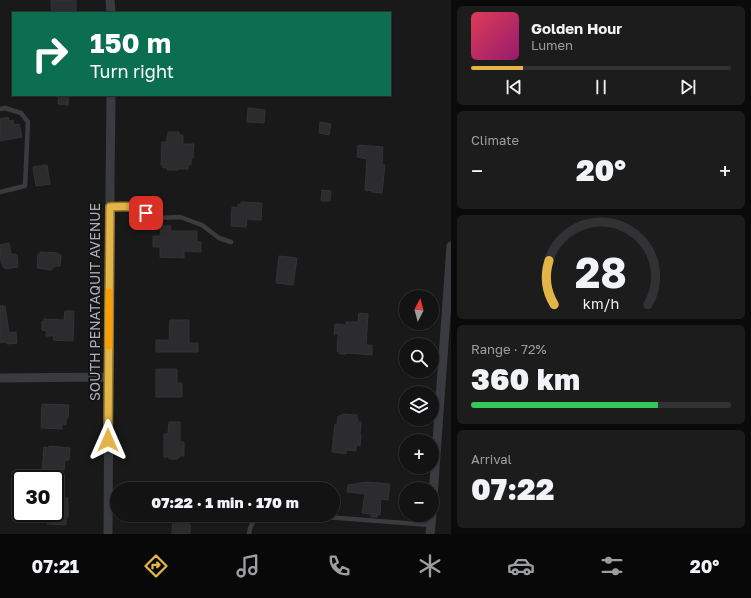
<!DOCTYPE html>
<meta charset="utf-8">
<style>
:root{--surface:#131314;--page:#1c1c1d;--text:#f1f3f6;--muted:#9d9ea0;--line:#323234;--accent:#e3b548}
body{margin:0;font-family:"Golos Text",sans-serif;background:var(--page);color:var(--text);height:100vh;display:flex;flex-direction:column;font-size:15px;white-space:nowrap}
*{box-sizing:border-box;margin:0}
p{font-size:13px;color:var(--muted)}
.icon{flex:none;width:22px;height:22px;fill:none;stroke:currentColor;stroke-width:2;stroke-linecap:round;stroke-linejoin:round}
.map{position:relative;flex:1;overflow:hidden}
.drawer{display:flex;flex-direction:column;gap:6px;padding:6px;background:#0a0a0b;width:300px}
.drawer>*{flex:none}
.banner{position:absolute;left:12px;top:12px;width:379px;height:84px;border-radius:0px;box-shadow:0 1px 3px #0004,0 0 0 1px var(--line);background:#0b6e4f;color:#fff;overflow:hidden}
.needle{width:26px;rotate:6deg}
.controls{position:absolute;left:399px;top:290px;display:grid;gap:8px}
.controls a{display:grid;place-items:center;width:40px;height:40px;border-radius:50%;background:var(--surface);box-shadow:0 1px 3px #0004,0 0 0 1px var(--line);font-size:20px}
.speed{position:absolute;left:12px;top:470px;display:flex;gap:8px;font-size:20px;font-weight:700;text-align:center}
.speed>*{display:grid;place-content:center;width:52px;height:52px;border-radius:50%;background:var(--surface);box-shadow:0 1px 3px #0004,0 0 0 1px var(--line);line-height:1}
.speed .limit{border:2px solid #111;border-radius:6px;background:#fff;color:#111}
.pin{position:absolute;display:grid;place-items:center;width:34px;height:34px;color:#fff;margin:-17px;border-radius:8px;box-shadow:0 2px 6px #0006}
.me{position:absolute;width:44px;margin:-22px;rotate:0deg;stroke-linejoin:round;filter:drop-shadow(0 0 3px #0008)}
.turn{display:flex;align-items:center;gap:14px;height:84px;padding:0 12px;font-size:18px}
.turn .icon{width:52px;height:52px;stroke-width:2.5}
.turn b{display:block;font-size:28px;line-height:34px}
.big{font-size:30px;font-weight:800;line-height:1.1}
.drawer .tile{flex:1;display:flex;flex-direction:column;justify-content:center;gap:6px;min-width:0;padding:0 14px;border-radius:6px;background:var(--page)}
.drawer .dial{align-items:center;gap:0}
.dial svg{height:104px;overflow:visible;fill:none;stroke:var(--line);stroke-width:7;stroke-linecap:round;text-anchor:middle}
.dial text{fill:var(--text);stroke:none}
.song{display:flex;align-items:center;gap:12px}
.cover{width:48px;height:48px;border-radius:6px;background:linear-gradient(135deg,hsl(350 70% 55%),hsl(320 70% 35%))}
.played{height:4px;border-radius:2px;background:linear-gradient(90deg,var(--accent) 20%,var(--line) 20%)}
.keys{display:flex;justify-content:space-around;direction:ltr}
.heat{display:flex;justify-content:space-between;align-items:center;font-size:22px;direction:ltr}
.charge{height:6px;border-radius:3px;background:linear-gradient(90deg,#34c759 72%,var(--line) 0)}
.trip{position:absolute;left:110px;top:482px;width:230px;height:40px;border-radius:20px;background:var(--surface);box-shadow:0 1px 3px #0004,0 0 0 1px var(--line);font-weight:800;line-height:40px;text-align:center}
.dock{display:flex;height:64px;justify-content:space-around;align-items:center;background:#080808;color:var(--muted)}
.dock .icon{width:28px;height:28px}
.dock .active{color:var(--accent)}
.dock b{font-size:18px;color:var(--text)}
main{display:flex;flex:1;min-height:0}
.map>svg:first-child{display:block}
.building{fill:#2c2c2e;stroke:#333336}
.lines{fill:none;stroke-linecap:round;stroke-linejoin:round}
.service{stroke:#3a3b3f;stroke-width:4.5}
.minor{stroke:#3a3b3f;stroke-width:9}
.route-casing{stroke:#94762f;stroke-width:10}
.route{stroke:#e3b548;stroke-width:7}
.slow{stroke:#f59e0b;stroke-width:7}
.labels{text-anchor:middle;stroke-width:4;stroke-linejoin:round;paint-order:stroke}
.street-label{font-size:14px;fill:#acb0b9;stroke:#141415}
</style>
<main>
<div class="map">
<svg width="451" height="534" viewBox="0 0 451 534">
<rect width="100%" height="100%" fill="#19191a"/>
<path class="building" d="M51,0H76V13H52Z
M59,95H69L68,105L58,104Z
M248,108L265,110L264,123L247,122Z
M8,117L9,121L13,120L14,125L19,124L22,137L0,141V119Z
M320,122L331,124L329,135L319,133Z
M168,132H179V135H183V144H194L193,158H191V165H188V169H178V170H167V168H163V165H161L162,142H167V136L168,135Z
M358,145L383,147L382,165H385L382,193L372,192V191L365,190L367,159L357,157Z
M46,165H47L50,184L36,186L33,167Z
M322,190L331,191L330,201H321Z
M241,202L262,203L261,220L247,219L246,227L231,226L232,207L238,208V204L241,205Z
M161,226H171L170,231H197V242H201V252L184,251V258L160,257V247H153V236H160Z
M9,243L11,254H15V255H17L18,267L5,269L4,267H3L2,263H1L0,245Z
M40,252L58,253V255H61L60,266H56L51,270L37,268L38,254H40Z
M279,256L297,258L293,285L276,283Z
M0,306H5L9,333L16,332L17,343L7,344V342L0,343Z
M65,311H74L73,341L53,340L54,336H46L47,331L42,330V321L44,322V319L64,320Z
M359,313L368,314L366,345H372V355L347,353L346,354H340L339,352L337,351L338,337V334H334L335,324L346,325V322H358Z
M170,320H189V343H198V352H156V340H169Z
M156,369H177V383H182V397H156Z
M42,404L69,405L68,418H66V425L62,424V429L41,428Z
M343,414L357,415V419H358V422H361L360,435H361L360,446L356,445V451L346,450V454L332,452L335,424L337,425L338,417Z
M169,422H180V442H184V456H179V458H177V459H169V457H164V434H168Z
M49,446L70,448L69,460H65L64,470L60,469V470H52V472L42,471L44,447L49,448Z
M366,482L390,484L388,500L381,499L380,515L378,514L377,517H371V514L362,513L365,494L347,492L348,485Z
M55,498H68V517H66V525L47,524V513H55Z
M173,518L181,519V523L190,524V534H172Z"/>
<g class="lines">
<path class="service" d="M0,109L5,108L21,113L28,122L25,186L0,192
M110,207L127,206L135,207L157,218L180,217L202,225L219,238L231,242
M299,515L431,525
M249,534C250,525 254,518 263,515"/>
<path class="minor" d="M110,0L111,13
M0,378L108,377
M432,510L451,246
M108,534L110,186L111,95
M430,534L432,515"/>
</g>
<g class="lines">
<defs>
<path id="route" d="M108,440L110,207C126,206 132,205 146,213"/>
</defs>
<use href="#route" class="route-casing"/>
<use href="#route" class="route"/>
<path class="slow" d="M109,346V292"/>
</g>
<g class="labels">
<g class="street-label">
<text transform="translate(95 302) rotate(-90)" y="5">SOUTH PENATAQUIT AVENUE</text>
</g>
</g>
</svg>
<div class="controls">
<a><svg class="needle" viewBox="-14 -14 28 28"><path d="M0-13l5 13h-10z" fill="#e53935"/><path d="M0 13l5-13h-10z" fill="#9d9ea0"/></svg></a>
<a><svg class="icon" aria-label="search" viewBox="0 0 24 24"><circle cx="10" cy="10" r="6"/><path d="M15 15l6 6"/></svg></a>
<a><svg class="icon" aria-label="layers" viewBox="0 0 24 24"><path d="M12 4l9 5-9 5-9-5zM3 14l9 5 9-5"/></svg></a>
<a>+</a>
<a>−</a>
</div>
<div class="speed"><div class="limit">30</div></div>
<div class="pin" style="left:146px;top:213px;background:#d93025"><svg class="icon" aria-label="arrive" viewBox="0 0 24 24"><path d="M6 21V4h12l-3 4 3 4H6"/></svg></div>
<svg class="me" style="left:108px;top:440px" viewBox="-20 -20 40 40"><path d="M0-17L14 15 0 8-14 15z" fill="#e3b548" stroke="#fff" stroke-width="4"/></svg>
<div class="trip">07:22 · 1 min · 170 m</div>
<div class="banner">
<div class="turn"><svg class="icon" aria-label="right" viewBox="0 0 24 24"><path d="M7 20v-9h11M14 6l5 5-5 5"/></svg><div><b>150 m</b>Turn right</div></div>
</div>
</div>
<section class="drawer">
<div class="tile">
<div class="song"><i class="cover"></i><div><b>Golden Hour</b><p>Lumen</p></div></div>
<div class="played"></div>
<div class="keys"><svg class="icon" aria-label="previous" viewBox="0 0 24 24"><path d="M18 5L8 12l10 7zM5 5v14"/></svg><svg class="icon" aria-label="pause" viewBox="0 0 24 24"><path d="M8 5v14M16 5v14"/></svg><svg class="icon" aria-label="next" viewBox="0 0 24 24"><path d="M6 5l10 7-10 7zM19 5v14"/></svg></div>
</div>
<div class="tile"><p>Climate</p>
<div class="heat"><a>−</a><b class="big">20°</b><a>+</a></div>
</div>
<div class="tile dial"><svg viewBox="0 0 100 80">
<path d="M14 69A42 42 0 1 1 86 69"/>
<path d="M14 69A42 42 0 0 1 10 35" stroke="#e3b548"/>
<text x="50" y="56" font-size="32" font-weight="700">28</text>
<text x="50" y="72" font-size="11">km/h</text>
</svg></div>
<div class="tile"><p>Range · 72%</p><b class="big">360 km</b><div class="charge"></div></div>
<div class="tile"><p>Arrival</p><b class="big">07:22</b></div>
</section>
</main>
<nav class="dock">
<b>07:21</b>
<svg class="icon active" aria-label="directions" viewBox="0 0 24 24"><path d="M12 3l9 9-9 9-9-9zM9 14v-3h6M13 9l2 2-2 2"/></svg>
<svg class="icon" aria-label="music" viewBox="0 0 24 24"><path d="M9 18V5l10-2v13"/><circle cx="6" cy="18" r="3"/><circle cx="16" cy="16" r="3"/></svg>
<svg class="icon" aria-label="phone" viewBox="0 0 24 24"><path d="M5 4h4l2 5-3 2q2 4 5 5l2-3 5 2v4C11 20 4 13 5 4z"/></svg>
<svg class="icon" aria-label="climate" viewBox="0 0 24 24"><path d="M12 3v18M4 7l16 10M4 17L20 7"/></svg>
<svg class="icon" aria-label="car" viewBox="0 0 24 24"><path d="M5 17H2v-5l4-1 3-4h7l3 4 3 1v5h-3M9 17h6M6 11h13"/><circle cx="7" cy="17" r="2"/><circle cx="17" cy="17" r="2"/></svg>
<svg class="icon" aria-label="filters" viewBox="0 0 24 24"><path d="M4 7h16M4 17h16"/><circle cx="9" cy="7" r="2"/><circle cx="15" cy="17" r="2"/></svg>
<b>20°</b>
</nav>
